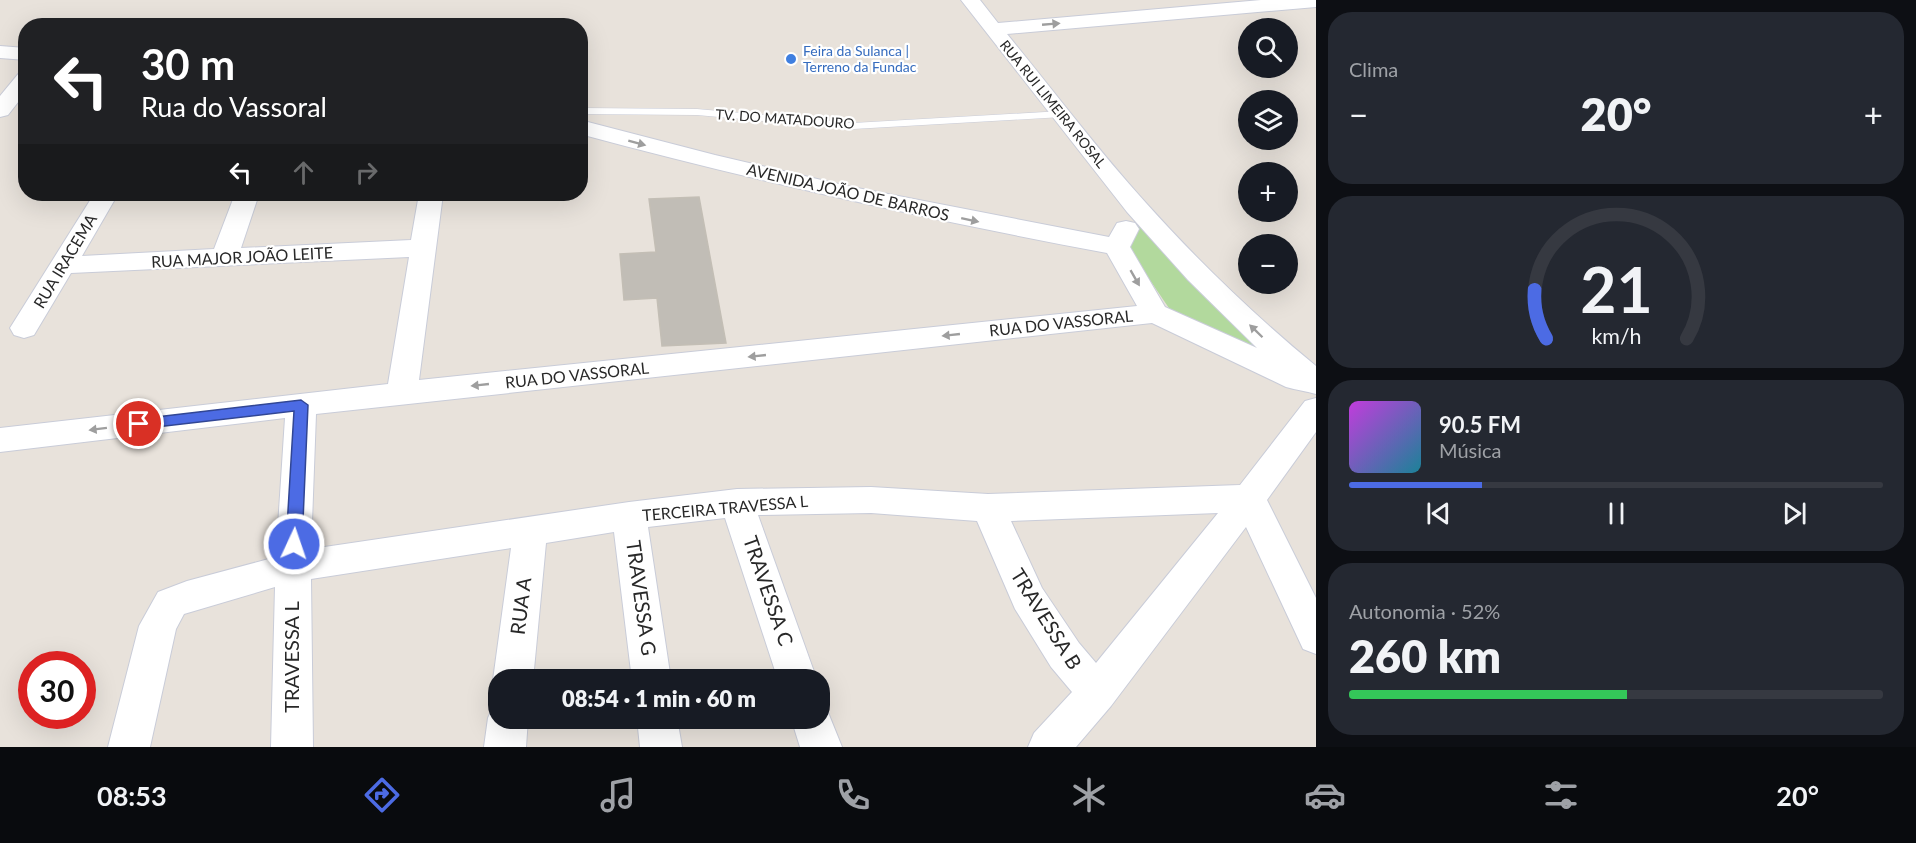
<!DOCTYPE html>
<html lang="pt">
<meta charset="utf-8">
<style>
:root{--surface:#171b24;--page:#242831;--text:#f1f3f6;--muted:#9ea1a6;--line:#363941;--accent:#4c6be4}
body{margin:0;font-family:Lato,sans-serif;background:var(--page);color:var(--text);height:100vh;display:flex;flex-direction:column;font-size:22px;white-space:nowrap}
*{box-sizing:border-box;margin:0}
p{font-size:20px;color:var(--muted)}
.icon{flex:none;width:33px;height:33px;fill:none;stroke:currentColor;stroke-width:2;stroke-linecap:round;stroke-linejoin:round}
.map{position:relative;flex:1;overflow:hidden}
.panel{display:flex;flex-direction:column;gap:12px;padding:12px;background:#0d0f14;width:600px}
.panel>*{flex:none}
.top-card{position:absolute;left:18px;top:18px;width:570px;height:183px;border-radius:24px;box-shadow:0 6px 24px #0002;background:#202124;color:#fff;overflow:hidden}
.buttons{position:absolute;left:1238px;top:18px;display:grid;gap:12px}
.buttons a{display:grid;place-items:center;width:60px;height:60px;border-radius:50%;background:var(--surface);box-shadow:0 6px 24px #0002;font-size:30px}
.speed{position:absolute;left:18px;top:651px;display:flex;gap:12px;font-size:30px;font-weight:700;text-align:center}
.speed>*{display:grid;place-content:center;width:78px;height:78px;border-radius:50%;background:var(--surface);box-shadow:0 6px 24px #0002;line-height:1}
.speed .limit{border:9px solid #d22;background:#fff;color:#111}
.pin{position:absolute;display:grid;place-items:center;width:51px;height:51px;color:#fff;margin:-26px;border:3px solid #fff;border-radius:50%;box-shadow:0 2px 6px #0007}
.me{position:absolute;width:66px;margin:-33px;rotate:3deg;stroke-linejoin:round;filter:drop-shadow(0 0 4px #0008)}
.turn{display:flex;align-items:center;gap:21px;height:126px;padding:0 24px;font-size:27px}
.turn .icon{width:78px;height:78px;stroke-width:2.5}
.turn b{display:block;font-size:42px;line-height:51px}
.lanes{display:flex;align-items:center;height:57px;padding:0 24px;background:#0003;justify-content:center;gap:30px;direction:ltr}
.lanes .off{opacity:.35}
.big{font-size:45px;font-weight:800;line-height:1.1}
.panel .tile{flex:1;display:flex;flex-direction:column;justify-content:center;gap:9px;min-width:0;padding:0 21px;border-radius:24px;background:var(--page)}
.panel .dial{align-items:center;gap:0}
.dial svg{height:156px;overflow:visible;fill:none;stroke:var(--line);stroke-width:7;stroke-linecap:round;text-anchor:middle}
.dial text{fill:var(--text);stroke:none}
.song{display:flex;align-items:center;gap:18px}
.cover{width:72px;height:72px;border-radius:9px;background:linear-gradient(135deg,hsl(290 70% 55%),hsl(190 70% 35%))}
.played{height:6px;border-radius:3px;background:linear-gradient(90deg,var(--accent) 25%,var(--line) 25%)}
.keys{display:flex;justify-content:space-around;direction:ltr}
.heat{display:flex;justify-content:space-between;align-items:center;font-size:33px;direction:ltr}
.charge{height:9px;border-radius:4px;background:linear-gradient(90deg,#34c759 52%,var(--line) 0)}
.trip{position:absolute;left:488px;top:669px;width:342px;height:60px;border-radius:24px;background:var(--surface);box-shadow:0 6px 24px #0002;font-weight:800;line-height:60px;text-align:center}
.menu{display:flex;height:96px;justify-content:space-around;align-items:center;background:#090b0e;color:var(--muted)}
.menu .icon{width:42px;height:42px}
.menu .current{color:var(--accent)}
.menu b{font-size:27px;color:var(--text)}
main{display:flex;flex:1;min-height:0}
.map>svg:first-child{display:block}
.green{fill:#b2d99d}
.building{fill:#c1bdb6;stroke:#c3beb5;stroke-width:1.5}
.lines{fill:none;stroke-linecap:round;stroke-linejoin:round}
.service-casing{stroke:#c9ccd8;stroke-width:1}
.minor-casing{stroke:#c9ccd8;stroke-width:2}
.service{fill:#fff;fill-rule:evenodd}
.minor{fill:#fff;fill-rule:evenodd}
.oneway{fill:#9e9e9e}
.route{fill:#4c6be4;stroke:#314694;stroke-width:1.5}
.shop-dot{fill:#3f7fe0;stroke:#fff;stroke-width:2}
.labels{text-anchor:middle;stroke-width:4.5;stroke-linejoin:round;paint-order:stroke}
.far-shop-label{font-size:14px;fill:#366cbe;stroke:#fff;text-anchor:start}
.far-street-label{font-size:14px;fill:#282828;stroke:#fff}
.street-label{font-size:16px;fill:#282828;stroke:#fff}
.near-street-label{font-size:20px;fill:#282828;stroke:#fff}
</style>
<main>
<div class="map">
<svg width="1316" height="747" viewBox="0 0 1316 747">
<rect width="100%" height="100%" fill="#e8e2db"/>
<path class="green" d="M1142,219L1266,353L1173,314L1126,245Z"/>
<path class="building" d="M699,197L726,343L662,346L657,298L624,300L620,254L656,252L649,199Z"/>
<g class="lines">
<defs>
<path id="service" d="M580,108L697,109L853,123L1062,111L1068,114L1062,117L853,129L697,115L580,114Z"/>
<path id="minor" d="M961,0H980L998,23L1261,0H1316V7L1007,34C1053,90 1097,149 1146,203C1198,261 1255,316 1316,366V394C1305,391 1297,390 1286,387L1152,323L316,414L311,549L629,502L737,489L871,487L988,494L1240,485L1305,401L1316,398V432L1267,500L1316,598V654L1303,649L1246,527L1111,706L1076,747H1028L1034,733L1072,692L1051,667L1015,609L977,521L871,513L758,515L817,680H778L725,518L648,527L671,680H632L614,532L546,543L533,680H498V690L493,680L511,548L311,579L313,747H271L275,587L184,614L176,629L150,747H108L139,626L158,592L187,581L276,557L285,418L0,452V428L388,384L409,257L71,273L34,335L24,338L14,335L10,328L94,194H118L82,256L214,249L235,194H259L241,248L411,240L419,194H443L419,380L1137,306L1107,253C930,220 755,181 580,134V120L715,155L847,186L1109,237L1117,223L1126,221L1135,223L1139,229L1130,247L1165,307L1257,348L1188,280L1127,212ZM1218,513L1096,663L1079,643L1042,588L1011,521Z
M0,46L26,48V60L0,58Z
M26,71V92L8,115L0,117V96L19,73Z
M819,702L825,705L842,747H800L791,718H819Z
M498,703V718H528L526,747H484L488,718L494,705Z
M637,718H677L682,747H640Z"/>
</defs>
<use href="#service" class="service-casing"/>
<use href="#minor" class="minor-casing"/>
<use href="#service" class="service"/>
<use href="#minor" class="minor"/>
</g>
<defs><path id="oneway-solid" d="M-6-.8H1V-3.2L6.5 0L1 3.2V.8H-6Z" transform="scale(1.5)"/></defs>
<g class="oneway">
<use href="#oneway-solid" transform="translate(1051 24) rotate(-5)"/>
<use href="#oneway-solid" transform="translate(637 143) rotate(15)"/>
<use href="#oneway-solid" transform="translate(970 220) rotate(12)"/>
<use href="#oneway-solid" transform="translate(1135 278) rotate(60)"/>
<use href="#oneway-solid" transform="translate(1256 331) rotate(-136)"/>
<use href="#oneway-solid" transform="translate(951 335) rotate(174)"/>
<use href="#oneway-solid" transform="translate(757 356) rotate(174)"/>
<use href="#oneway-solid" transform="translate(480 385) rotate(174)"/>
<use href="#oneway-solid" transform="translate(98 429) rotate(173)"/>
</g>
<path class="route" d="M301,400L308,405L302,544L300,549L294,551L288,549L286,544L294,411L139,429L132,424L139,419Z"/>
<circle class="shop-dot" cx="791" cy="59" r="6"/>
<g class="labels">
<g class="far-shop-label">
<text x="803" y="56">Feira da Sulanca |<tspan x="803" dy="16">Terreno da Fundac</tspan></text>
</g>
<g class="far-street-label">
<text transform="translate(1053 104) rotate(51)" y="5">RUA RUI LIMEIRA ROSAL</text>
<text transform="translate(785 119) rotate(4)" y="5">TV. DO MATADOURO</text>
</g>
<g class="street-label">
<text transform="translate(848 192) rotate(13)" y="6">AVENIDA JOÃO DE BARROS</text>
<text transform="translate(242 257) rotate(-3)" y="6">RUA MAJOR JOÃO LEITE</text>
<text transform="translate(65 261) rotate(-59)" y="6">RUA IRACEMA</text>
<text transform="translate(1061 323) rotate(-6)" y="6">RUA DO VASSORAL</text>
<text transform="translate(577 375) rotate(-6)" y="6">RUA DO VASSORAL</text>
<text transform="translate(725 508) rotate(-5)" y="6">TERCEIRA TRAVESSA L</text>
</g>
<g class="near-street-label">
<text transform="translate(768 591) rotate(71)" y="7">TRAVESSA C</text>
<text transform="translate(641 598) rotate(82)" y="7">TRAVESSA G</text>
<text transform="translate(521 606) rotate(-83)" y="7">RUA A</text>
<text transform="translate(1046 619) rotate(58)" y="7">TRAVESSA B</text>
<text transform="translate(292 657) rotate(-90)" y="7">TRAVESSA L</text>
</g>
</g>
</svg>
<div class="buttons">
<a><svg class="icon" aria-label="search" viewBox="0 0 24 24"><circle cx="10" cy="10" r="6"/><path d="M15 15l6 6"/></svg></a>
<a><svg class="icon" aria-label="layers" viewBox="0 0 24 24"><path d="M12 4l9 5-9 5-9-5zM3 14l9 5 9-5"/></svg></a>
<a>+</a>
<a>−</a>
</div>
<div class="speed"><div class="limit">30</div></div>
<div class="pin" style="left:139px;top:424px;background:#d93025"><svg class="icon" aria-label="arrive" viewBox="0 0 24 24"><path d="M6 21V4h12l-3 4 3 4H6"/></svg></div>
<svg class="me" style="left:294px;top:544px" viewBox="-20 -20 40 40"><circle r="17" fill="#4c6be4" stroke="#fff" stroke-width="3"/><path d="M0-11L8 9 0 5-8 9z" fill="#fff"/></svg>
<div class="trip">08:54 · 1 min · 60 m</div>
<div class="top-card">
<div class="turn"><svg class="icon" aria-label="left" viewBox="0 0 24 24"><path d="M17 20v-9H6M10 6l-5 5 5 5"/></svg><div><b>30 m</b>Rua do Vassoral</div></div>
<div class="lanes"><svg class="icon" aria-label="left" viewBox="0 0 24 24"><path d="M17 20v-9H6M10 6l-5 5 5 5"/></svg><svg class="icon off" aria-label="ahead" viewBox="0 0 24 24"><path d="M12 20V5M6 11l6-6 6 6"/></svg><svg class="icon off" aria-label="right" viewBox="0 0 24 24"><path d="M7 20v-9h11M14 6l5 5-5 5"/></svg></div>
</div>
</div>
<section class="panel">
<div class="tile"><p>Clima</p>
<div class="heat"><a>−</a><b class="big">20°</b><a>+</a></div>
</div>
<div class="tile dial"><svg viewBox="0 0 100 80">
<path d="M14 69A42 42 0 1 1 86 69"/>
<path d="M14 69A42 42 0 0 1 8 44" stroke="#4c6be4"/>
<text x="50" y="56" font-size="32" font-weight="700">21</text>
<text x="50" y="72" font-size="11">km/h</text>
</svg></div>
<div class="tile">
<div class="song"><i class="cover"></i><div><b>90.5 FM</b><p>Música</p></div></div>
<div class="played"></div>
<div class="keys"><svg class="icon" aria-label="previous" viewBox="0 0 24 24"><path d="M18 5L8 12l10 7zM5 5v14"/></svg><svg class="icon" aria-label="pause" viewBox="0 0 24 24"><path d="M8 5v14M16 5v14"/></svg><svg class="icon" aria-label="next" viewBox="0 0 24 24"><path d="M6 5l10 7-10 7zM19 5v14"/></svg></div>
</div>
<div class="tile"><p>Autonomia · 52%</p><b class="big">260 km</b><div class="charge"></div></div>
</section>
</main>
<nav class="menu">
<b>08:53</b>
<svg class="icon current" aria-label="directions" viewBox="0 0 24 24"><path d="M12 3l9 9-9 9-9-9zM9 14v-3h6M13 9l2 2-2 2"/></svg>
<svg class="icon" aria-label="music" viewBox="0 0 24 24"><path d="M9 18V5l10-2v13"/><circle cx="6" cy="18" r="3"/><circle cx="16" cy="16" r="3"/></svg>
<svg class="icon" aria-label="phone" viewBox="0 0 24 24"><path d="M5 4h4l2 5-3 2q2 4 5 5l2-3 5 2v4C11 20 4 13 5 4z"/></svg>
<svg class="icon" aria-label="climate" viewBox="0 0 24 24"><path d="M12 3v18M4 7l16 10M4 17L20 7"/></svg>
<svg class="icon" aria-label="car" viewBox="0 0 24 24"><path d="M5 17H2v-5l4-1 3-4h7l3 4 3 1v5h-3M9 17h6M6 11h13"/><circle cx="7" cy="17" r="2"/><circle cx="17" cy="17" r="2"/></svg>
<svg class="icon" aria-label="filters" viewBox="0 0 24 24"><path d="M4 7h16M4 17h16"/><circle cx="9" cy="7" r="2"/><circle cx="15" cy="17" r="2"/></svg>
<b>20°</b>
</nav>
